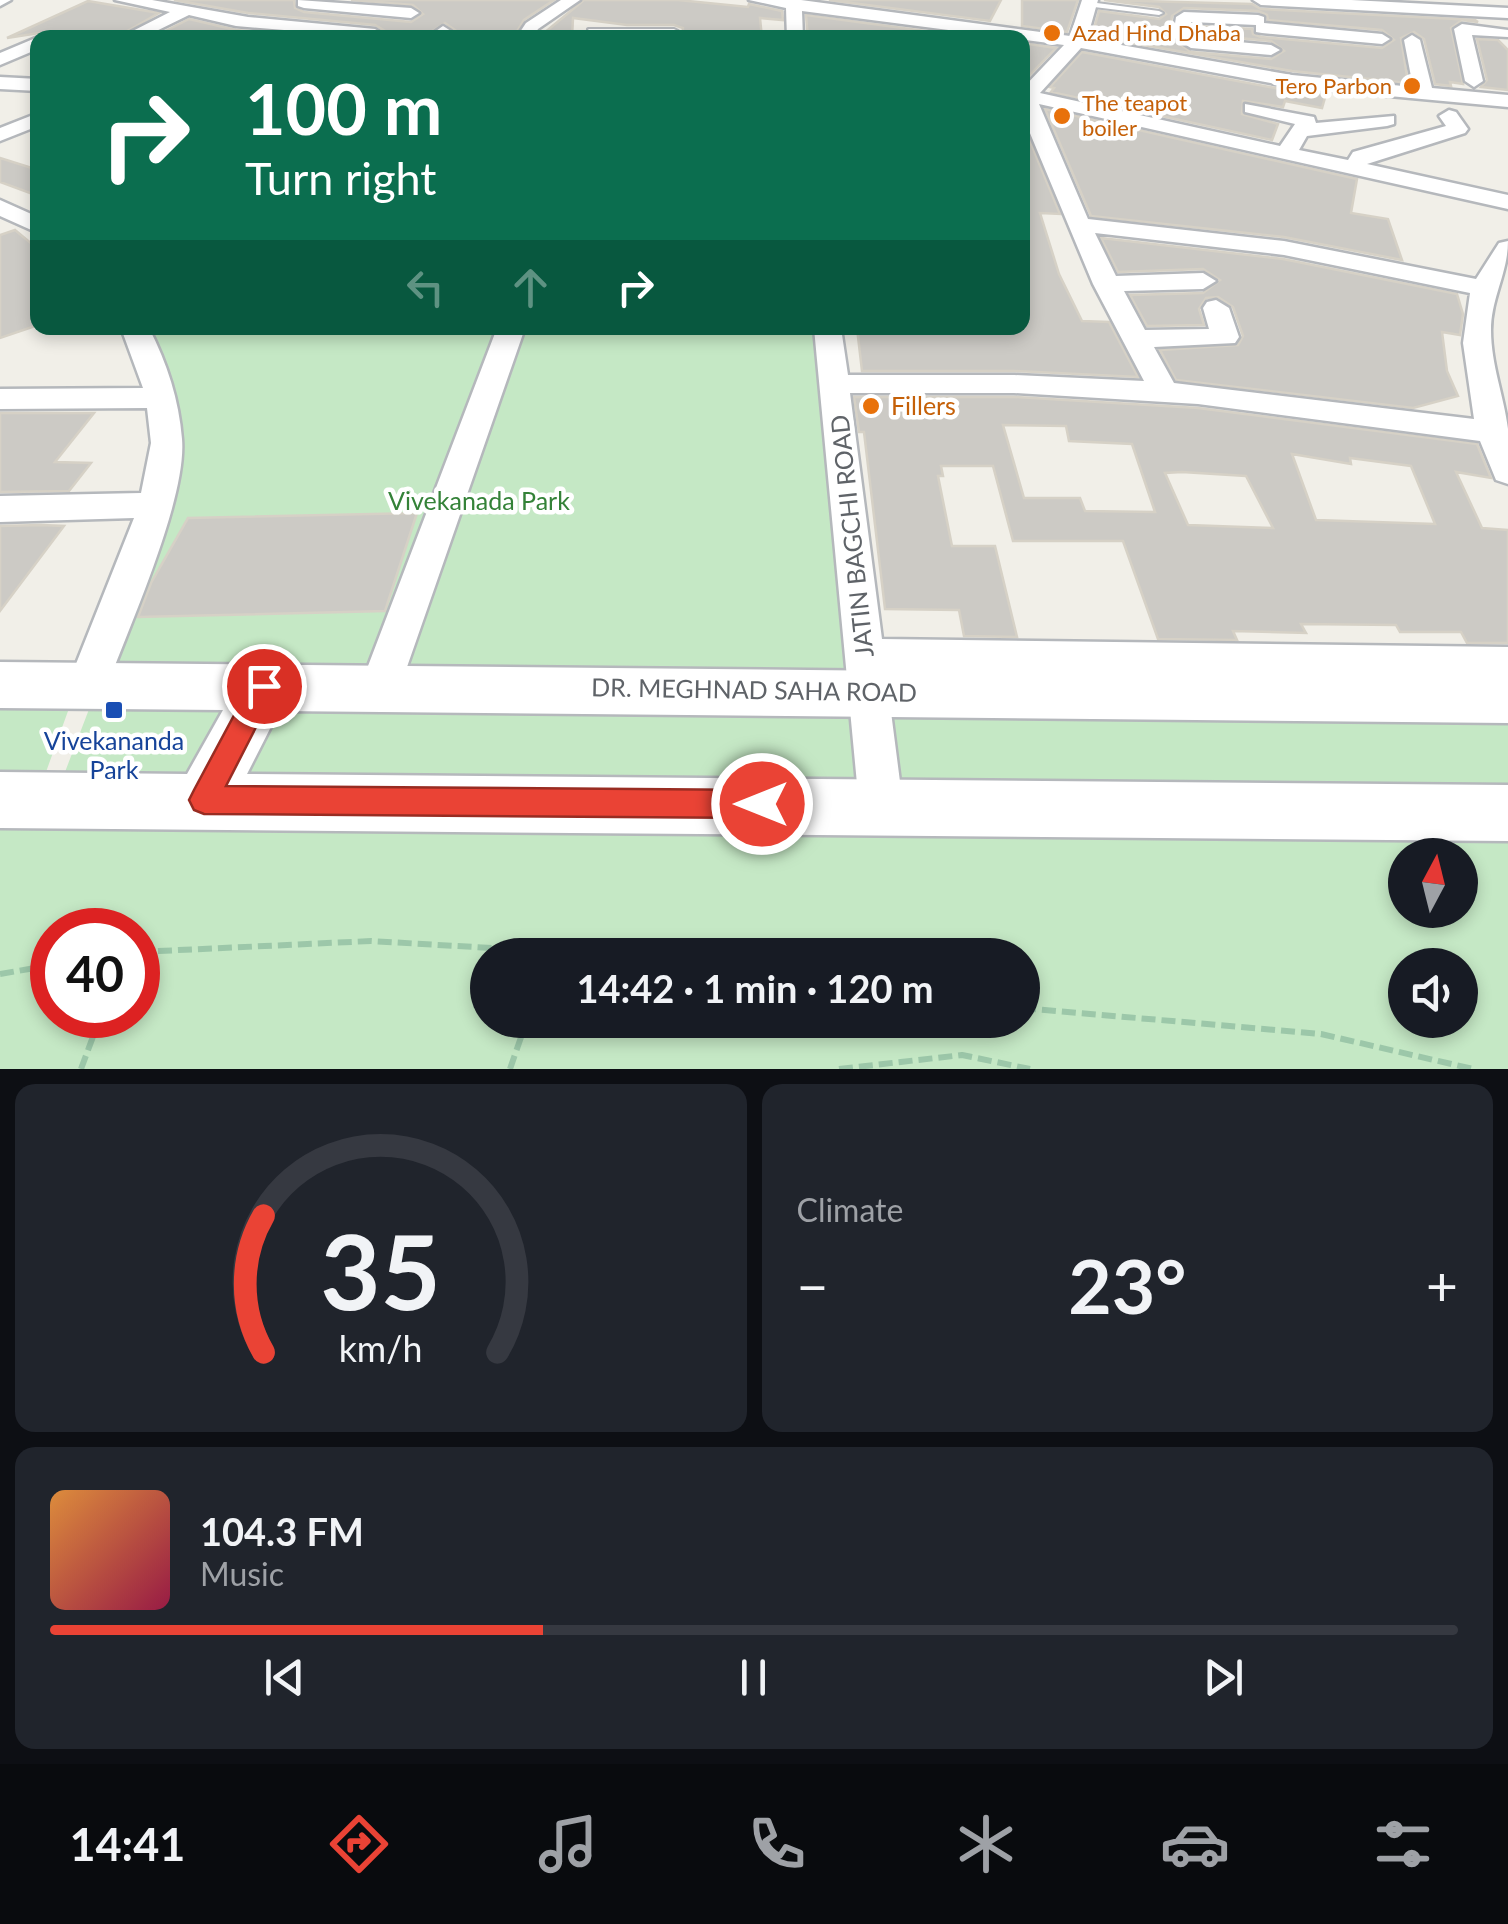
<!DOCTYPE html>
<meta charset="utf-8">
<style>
:root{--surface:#171b24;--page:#20242c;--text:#f1f3f6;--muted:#9ea1a6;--line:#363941;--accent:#ea4335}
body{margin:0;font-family:Lato,sans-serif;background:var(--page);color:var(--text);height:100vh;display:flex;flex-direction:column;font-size:38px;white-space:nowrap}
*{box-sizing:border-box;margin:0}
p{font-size:32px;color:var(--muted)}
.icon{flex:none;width:55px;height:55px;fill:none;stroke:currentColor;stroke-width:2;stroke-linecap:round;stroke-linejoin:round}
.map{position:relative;height:1069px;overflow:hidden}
.details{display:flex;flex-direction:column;gap:15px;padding:15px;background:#0d0f14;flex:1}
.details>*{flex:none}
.guide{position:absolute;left:30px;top:30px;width:1000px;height:305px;border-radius:20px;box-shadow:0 5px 15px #0003;background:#0b6e4f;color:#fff;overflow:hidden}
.needle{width:65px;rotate:7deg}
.tools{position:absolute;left:1388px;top:838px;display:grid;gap:20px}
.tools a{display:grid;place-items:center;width:90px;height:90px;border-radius:50%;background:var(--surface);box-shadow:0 5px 15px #0003;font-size:50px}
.speed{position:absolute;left:30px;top:908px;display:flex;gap:20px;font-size:50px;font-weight:700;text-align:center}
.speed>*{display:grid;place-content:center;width:130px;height:130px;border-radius:50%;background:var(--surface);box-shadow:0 5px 15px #0003;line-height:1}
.speed .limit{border:15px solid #d22;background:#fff;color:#111}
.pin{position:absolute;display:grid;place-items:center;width:85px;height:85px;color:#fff;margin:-42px;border:5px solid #fff;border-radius:50%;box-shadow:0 2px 10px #0007}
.me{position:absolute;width:110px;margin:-55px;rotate:270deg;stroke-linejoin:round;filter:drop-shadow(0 0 8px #0008)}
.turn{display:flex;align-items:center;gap:35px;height:210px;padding:0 50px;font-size:45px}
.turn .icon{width:130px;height:130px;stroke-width:2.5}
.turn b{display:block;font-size:70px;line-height:85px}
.lanes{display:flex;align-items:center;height:95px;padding:0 50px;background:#0003;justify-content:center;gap:50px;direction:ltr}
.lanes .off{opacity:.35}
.big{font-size:75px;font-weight:700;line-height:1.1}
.details .widget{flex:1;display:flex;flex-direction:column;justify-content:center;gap:15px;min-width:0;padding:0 35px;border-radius:20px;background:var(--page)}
.details .dial{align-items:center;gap:0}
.dial svg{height:260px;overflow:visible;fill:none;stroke:var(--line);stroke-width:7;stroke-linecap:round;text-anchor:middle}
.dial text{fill:var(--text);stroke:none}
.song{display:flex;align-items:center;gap:30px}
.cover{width:120px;height:120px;border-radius:15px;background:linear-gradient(135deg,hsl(30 70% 55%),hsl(340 70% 35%))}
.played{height:10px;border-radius:5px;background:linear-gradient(90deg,var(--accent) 35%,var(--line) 35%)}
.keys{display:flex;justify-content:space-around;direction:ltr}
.heat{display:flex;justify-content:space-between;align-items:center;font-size:55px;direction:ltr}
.details .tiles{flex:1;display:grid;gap:15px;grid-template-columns:1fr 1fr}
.widget:last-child{grid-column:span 2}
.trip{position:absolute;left:470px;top:938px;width:570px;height:100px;border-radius:50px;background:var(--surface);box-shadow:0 5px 15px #0003;font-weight:700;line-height:100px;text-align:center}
.menu{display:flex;height:160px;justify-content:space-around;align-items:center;background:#090b0e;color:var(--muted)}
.menu .icon{width:70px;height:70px}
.menu .selected{color:var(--accent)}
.menu b{font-size:45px;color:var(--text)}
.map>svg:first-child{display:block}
.green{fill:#c5e8c5;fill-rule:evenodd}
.building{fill:#cccac5;stroke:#d6d1c6;stroke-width:2.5;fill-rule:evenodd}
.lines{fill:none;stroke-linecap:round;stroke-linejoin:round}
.service-casing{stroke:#b5b8bc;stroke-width:4}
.minor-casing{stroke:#b5b8bc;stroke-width:5}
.tertiary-casing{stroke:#b5b8bc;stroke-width:5}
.path{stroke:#9cc7a9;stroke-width:6;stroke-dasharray:14 6;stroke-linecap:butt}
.service{fill:#fff;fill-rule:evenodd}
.minor{fill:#fff;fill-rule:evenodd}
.tertiary{fill:#fff;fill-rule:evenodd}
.route{fill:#ea4335;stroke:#982c22;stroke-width:2.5}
.food-dot{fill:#e8710a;stroke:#fff;stroke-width:4}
.transit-dot{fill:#1a4fb4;stroke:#fff;stroke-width:4}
.labels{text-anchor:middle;stroke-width:9;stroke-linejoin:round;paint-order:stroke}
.far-food-label{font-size:22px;fill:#c56008;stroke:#fff;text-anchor:start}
.food-label{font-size:25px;fill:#c56008;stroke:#fff;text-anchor:start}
.park-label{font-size:25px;fill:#348238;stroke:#fff}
.street-label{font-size:25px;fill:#5f6368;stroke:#fff}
.transit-label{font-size:25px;fill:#164399;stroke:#fff}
</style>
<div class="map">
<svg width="1508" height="1069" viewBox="0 0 1508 1069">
<rect width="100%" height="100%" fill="#f1efe8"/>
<path class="green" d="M142,328H819L854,675L104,672L168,504L157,358Z
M76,689L42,783H0V690Z
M96,691L859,695L870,792L60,785Z
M878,700L1508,709V806L888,792Z
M0,804L1508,829V1069H0ZM1405,855H1460V910H1405ZM52,930H138V1015H52ZM488,955H1022V1020H488ZM1405,965H1460V1020H1405Z"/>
<path class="building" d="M174,0H294L295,8L304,12L411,22L423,14L413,5L351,0H554L524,20L513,38H450L455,30L445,23L422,38H385V31L375,25L248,13Z
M584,0H678L748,7L749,4L782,11L783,20L760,18L762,38H682L683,28L674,25H627L573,18L572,38H538Z
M829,0H1001L990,21Z
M1022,0H1078L1067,32L1022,26Z
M1104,0L1252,4L1261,9L1475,20L1478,22L1462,20L1451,28L1463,84L1450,82L1451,86L1435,84L1424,39L1414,32L1401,38L1408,83L1292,71L1092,36L1099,11L1159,19L1166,14L1159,7ZM1184,8L1258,11L1267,15L1268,20L1382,30L1394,40L1382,48L1261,37L1253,34L1252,29L1194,26L1196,34L1271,41L1284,51L1271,59L1191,52L1169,36L1172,16Z
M88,1L159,13L115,38H42L39,33L7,38Z
M806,15L977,38H808Z
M189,19L236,30L330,38H152Z
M1477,39L1498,40L1508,50V90L1481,87L1487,80Z
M1022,43L1056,48L1022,83Z
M1082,52L1291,91L1326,94L1322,108L1285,101L1283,107L1243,101L1242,114L1278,124L1272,140L1051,92L1054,88L1050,87Z
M1045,109L1357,179L1351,213L1388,219L1402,260L1284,237L1091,216Z
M1022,139H1029L1060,214L1040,213L1059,274L1082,321L1109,322L1138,377L1014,371H862L857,328H1022Z
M0,158L38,170V196L0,182Z
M15,230L38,249V325L0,338V235Z
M1101,238L1283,259L1457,294L1463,314L1460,335L1442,332L1447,371L1458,396L1413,408L1176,380L1160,350L1238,345L1243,336L1233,307L1218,297L1206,298L1199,309L1204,325L1147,326L1130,295L1203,293L1220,280L1203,269L1118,272Z
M854,397H1014L1198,408L1477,444L1491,478L1456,472L1482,528L1508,530V643H1467L1461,632H1400L1396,625L1301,624L1306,633L1233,631L1237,640L1158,639L1123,541H1013L993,466H941L943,476H938L952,546H995L1017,637L964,636L959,610L885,609L864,432H859ZM1003,425L1066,426L1069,441L1132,444L1155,512L1085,511L1080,498H1024ZM1292,454L1351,464L1350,458L1411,466L1435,524L1316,520ZM1182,472L1246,476L1273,528L1188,525L1165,473Z
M0,413H94L55,462L91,463L69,491L0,492Z
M417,513L385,611L138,617L151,583L188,518Z
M41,525L64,526L0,611V526Z"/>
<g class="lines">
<defs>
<path id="service" d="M1089,2L1159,11L1163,13L1159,15L1086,6Z
M588,29H674L678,31V38H670V33H591Z"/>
<path id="minor" d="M0,0H11L0,6Z
M115,0H152L248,17L375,29L383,34L381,38L236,26L189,15L142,38H119L170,12Z
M298,0L411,8L419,13L411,18L304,8L298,6Z
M561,0H580L538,29L533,38H516L526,23Z
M749,0H801L1070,36L1082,0H1098L1087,39L1292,75L1413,87L1404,40L1412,35L1420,40L1432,88L1508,95V107L1292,87L1081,48L1040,93L1280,146L1295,124L1245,112V104L1314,117L1316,123L1394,116V124L1387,126L1307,136L1299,150L1348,160L1353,152L1446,126L1439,116L1449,110L1456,112L1468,129L1465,133L1367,164L1508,195V209L1039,104L1088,219L1284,241L1476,279L1499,243L1508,241C1508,273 1491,298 1491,330C1491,365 1504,396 1508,429C1508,447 1508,466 1508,484L1496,480L1480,441L1198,404L1014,393H850L882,639L1508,647V681L886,673L903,805L897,820L881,827L865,820L859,805L814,328H841L848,375H1014L1144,381L1093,284L1022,114V89L1064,45L802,11L803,38H787L786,8ZM1095,233L1284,255L1470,293L1463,343L1474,419L1174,383L1154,347L1235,343L1239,337L1229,308L1216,300L1207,302L1203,308L1209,329L1145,330L1124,291L1203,289L1216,281L1203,273L1116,276Z
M1253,0H1351L1508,8V18L1261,5Z
M1184,12L1258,15L1264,17V23L1382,34L1390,39L1382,44L1262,33L1256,32V25L1191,22L1190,35L1195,38L1271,45L1280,50L1271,55L1191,48L1173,37L1176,17Z
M1462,24L1508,30V37L1472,35L1483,81L1474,87L1465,81L1454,29Z
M443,26L451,31L445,38H426Z
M38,37V49L0,65V53Z
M0,77L38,79V91L0,89Z
M38,113V126L0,141V128Z
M0,200L38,217V233L0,216Z
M121,328H149C167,363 179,400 182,439C187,499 130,624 108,684L102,696L88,702L74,696L68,684L134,518L0,522V496L141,493L151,443L147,408L0,409V389L143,388Z
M497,328H525L400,687L394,700L380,705L366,700L360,687Z"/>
<path id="tertiary" d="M0,662L1508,677V723L279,711L247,774L1508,785V841L0,828V772L187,774L223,710L0,708Z"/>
</defs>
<use href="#service" class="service-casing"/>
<use href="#minor" class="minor-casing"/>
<use href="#tertiary" class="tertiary-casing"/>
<path class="path" d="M138,952L371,941L611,955
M0,974L52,965
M1022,1008L1321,1034L1473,1069
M81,1069L101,1015
M510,1069L527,1020
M839,1069L962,1055L1030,1069"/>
<use href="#service" class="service"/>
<use href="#minor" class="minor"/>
<use href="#tertiary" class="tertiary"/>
</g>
<path class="route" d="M264,675L273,678L277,686L226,786L762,790L772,794L776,804L772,814L762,818L204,814L194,810L189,800L194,790L254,678Z"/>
<g class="food-dot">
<circle cx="1052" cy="33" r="10"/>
<circle cx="1412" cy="86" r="10"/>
<circle cx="1062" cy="116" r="10"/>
<circle cx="871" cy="406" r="10"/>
</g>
<rect class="transit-dot" x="104" y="700" width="20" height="20" rx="5"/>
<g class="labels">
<g class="far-food-label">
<text x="1072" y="41">Azad Hind Dhaba</text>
<text x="1392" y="94" text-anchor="end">Tero Parbon</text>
<text x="1082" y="111">The teapot<tspan x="1082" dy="25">boiler</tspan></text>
</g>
<g class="food-label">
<text x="891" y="415">Fillers</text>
</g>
<g class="park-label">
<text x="479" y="510">Vivekanada Park</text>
</g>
<g class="street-label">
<text transform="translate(852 536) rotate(-96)" y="9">JATIN BAGCHI ROAD</text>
<text transform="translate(754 690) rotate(1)" y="9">DR. MEGHNAD SAHA ROAD</text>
</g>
<g class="transit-label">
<text x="114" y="750">Vivekananda<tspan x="114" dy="29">Park</tspan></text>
</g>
</g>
</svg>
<div class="tools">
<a><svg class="needle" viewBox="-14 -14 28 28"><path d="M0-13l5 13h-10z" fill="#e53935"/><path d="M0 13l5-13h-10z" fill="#9ea1a6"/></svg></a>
<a><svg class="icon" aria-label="sound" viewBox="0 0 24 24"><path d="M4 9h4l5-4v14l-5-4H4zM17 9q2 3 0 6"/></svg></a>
</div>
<div class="speed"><div class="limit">40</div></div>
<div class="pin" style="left:264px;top:686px;background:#d93025"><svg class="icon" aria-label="arrive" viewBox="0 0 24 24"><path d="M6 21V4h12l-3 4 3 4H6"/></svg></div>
<svg class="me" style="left:762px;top:804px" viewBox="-20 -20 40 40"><circle r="17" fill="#ea4335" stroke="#fff" stroke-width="3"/><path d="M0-11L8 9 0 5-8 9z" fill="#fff"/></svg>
<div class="trip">14:42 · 1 min · 120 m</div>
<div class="guide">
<div class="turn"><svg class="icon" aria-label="right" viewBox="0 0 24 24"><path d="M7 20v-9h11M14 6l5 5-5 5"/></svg><div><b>100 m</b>Turn right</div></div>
<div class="lanes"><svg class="icon off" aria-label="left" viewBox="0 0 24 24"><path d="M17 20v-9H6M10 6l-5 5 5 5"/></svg><svg class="icon off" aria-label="ahead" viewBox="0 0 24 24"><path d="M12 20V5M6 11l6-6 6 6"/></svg><svg class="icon" aria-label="right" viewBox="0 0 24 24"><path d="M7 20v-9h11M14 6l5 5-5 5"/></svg></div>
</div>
</div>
<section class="details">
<div class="tiles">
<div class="widget dial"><svg viewBox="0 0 100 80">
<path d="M14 69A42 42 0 1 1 86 69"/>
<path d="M14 69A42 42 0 0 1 14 27" stroke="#ea4335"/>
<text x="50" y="56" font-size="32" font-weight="700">35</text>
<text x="50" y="72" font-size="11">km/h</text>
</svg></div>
<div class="widget"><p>Climate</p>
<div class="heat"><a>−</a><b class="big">23°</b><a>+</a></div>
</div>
<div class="widget">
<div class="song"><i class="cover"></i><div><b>104.3 FM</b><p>Music</p></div></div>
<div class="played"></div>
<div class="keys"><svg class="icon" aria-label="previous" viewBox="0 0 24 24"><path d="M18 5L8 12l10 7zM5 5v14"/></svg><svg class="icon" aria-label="pause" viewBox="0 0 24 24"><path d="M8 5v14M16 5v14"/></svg><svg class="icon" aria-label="next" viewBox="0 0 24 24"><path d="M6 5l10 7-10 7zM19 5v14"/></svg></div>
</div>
</div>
</section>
<nav class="menu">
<b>14:41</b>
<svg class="icon selected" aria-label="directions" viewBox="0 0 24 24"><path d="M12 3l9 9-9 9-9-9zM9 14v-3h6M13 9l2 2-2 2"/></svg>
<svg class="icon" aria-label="music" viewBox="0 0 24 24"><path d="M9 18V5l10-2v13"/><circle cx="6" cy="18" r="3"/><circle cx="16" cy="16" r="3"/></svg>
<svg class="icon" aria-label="phone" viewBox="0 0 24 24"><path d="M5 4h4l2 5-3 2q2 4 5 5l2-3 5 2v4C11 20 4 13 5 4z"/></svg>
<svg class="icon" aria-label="climate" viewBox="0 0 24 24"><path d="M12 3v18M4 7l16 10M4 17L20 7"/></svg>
<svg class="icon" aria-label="car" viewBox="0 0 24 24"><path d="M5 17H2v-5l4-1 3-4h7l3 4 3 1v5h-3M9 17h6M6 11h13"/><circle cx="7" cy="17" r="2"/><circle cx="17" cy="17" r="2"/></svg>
<svg class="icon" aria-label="filters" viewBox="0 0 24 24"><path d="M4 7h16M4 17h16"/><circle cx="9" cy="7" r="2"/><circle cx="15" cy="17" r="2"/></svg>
</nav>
